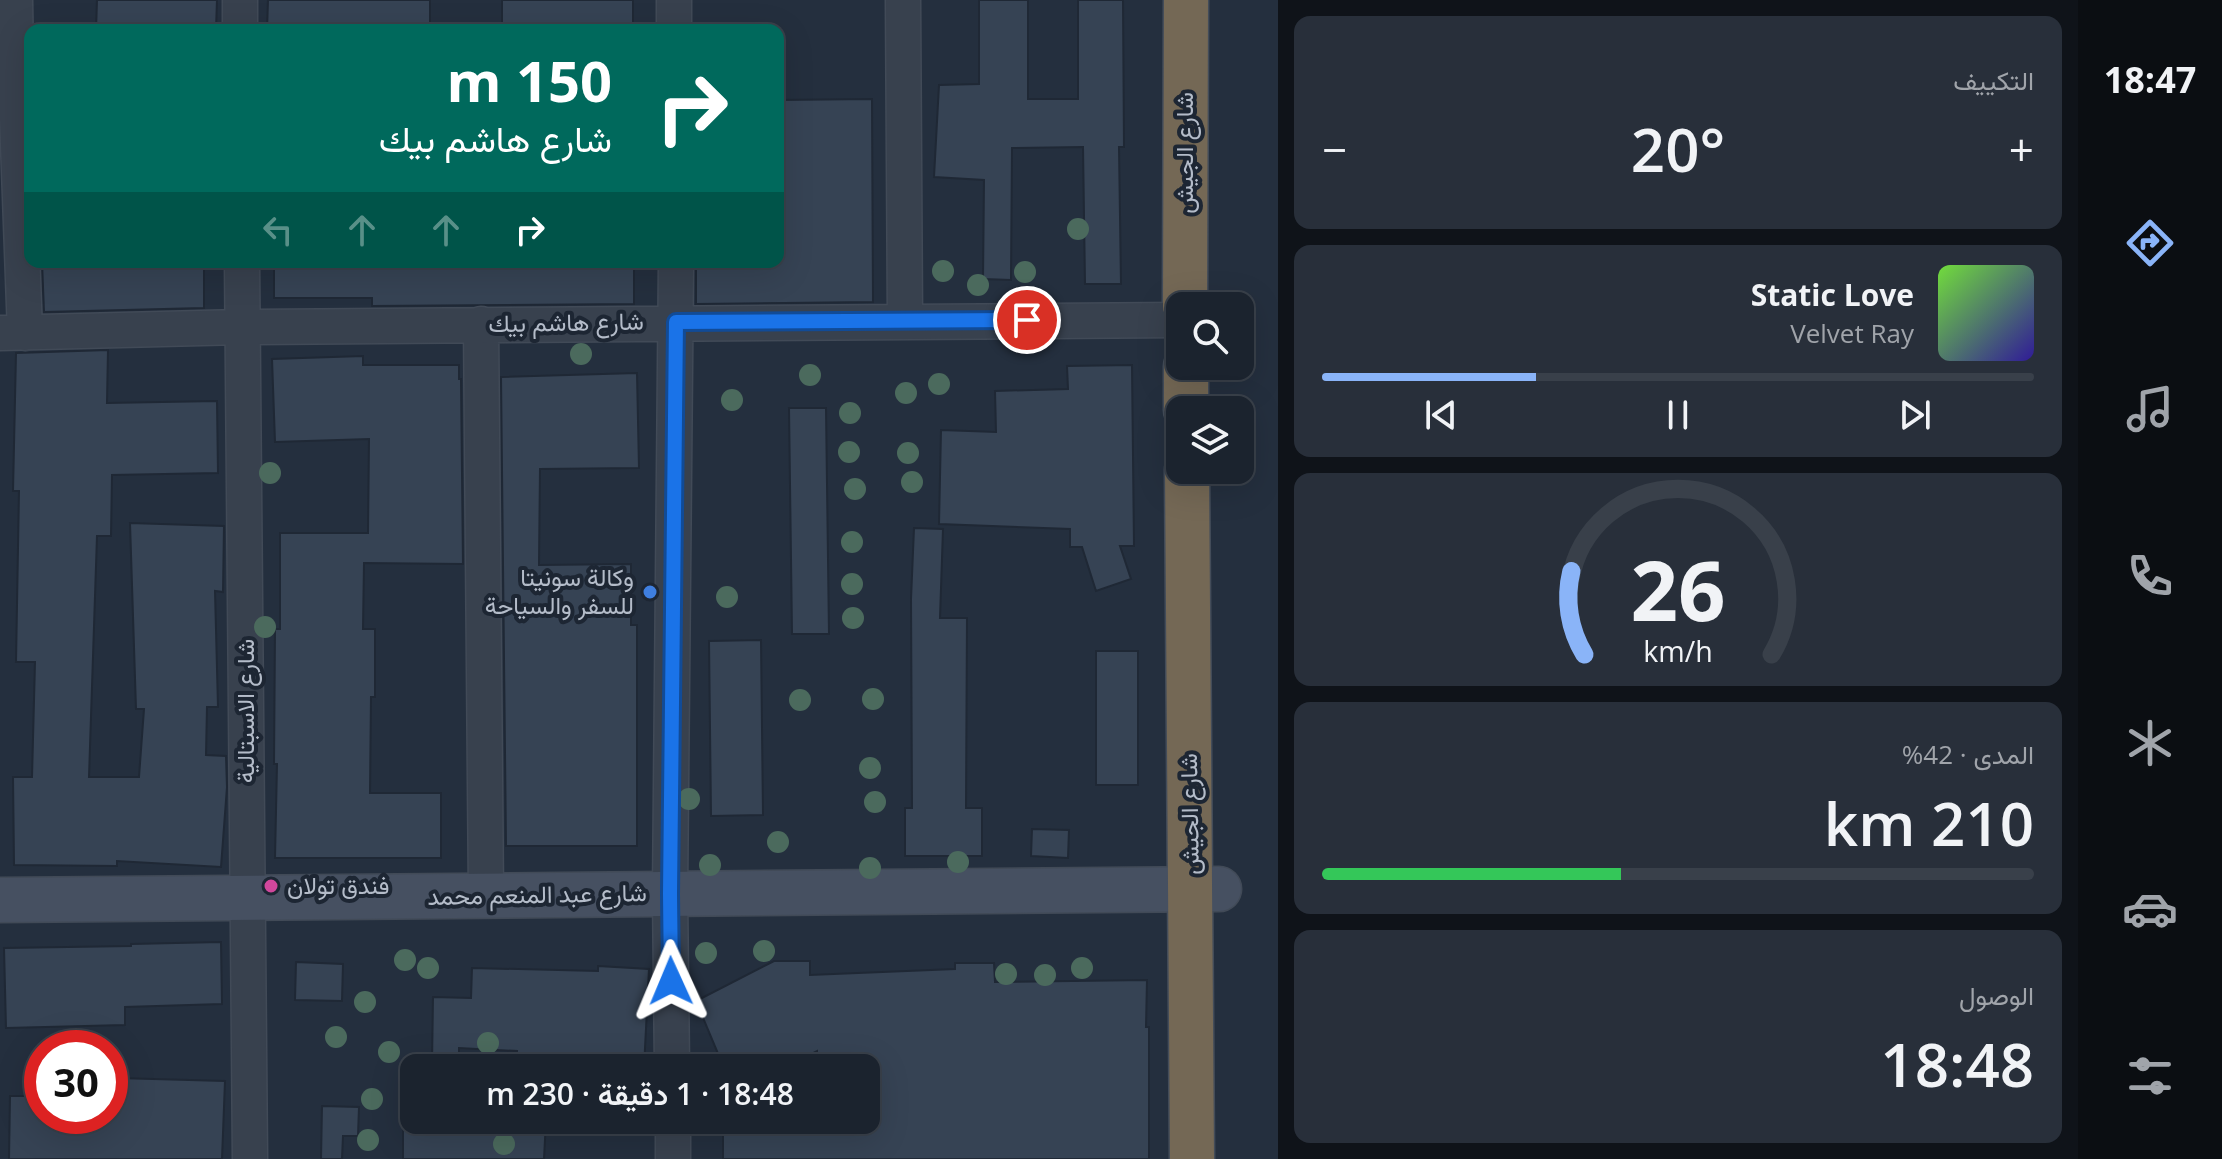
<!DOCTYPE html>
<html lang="ar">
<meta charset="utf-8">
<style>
:root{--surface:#1b232e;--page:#282f3a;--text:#f1f3f6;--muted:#a0a4aa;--line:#39404a;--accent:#8ab4f8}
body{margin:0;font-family:"Open Sans",Vazirmatn,sans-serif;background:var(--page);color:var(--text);direction:rtl;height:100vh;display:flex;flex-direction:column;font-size:30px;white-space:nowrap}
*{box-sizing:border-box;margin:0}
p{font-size:26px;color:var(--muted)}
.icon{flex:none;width:44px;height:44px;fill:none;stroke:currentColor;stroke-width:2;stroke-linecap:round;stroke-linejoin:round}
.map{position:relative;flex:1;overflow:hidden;direction:ltr}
.drawer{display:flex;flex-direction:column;gap:16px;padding:16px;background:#0f1319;width:800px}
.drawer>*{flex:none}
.hud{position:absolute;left:24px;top:24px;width:760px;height:244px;border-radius:16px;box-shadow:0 8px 32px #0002,0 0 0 2px var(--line);direction:rtl;background:#00695c;color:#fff;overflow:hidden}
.tools{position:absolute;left:1166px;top:292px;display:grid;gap:16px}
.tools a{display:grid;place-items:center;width:88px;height:88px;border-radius:16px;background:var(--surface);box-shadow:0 8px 32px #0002,0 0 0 2px var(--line);font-size:40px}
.speed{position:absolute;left:24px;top:1030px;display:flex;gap:16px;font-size:40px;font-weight:700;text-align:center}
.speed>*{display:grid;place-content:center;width:104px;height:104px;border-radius:50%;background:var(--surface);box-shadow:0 8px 32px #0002,0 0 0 2px var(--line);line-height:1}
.speed .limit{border:12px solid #d22;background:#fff;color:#111}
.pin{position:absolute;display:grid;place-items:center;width:68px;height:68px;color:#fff;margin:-34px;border:4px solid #fff;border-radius:50%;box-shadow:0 2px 8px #0007}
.me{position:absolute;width:88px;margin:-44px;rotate:359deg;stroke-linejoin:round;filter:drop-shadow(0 0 6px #0008)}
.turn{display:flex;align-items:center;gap:28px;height:168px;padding:0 40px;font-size:36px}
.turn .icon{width:104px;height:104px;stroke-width:2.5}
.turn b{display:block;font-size:56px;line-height:68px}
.lanes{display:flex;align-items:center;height:76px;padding:0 40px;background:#0003;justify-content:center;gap:40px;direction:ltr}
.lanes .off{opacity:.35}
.big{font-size:60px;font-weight:600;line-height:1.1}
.drawer .widget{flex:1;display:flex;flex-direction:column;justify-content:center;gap:12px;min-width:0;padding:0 28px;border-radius:16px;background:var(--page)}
.drawer .dial{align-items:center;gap:0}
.dial svg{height:208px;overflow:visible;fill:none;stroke:var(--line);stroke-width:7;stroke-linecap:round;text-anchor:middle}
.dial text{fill:var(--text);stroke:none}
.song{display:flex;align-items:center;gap:24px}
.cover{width:96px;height:96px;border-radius:12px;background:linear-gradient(135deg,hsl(100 70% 55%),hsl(250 70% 35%))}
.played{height:8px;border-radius:4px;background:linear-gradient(90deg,var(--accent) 30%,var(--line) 30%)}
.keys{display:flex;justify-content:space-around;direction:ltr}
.heat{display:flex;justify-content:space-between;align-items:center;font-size:44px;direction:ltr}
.charge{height:12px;border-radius:6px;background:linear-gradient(90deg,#34c759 42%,var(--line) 0)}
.trip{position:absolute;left:400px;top:1054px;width:480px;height:80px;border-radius:16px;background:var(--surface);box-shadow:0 8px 32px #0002,0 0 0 2px var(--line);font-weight:600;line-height:80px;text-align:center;direction:rtl}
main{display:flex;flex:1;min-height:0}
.menu{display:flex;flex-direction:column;width:144px;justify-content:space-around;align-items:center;background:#0b0e12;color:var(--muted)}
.menu .icon{width:56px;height:56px}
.menu .current{color:var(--accent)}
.menu b{font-size:36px;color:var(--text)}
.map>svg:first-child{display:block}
.building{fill:#364354;stroke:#1f2835;stroke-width:2}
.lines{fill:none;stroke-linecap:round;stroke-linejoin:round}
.street-casing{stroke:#414a57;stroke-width:37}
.secondary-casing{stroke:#414a57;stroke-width:47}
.highway-casing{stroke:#434c59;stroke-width:47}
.street{stroke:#38414e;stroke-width:34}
.secondary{stroke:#465061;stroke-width:44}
.highway{stroke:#746855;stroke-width:44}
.tree{fill:#4b6a5d}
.route-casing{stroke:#114b97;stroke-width:20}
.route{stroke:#1a73e8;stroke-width:14}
.shop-dot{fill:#3f7fe0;stroke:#1d2633;stroke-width:3}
.hotel-dot{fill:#d1479c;stroke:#1d2633;stroke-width:3}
.labels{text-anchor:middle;stroke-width:8;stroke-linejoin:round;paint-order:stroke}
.street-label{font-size:24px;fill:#b4bcc9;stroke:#1d2633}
.poi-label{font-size:24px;fill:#b4bcc9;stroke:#1d2633;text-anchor:end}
</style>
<main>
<nav class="menu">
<b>18:47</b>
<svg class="icon current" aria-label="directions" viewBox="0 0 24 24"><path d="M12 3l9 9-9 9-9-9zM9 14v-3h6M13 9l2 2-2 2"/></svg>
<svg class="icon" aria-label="music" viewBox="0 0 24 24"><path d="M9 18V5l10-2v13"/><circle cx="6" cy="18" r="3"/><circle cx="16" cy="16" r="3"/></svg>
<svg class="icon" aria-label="phone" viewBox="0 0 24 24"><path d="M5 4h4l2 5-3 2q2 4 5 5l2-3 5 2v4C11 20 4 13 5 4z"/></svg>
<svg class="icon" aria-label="climate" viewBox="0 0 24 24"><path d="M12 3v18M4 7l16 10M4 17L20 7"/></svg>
<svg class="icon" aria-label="car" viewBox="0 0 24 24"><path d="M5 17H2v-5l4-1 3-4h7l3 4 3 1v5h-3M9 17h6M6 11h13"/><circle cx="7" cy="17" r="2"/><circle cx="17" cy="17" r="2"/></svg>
<svg class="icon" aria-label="filters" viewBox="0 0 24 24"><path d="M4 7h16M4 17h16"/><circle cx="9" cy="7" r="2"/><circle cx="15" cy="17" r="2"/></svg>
</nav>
<section class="drawer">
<div class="widget"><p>التكييف</p>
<div class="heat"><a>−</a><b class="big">20°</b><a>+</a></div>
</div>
<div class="widget">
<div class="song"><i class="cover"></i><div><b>Static Love</b><p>Velvet Ray</p></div></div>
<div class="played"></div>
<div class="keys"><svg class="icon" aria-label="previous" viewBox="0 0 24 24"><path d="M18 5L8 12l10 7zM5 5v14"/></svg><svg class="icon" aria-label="pause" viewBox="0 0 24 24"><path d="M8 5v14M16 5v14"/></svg><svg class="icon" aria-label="next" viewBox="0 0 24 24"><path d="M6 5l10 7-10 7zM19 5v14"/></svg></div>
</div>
<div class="widget dial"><svg viewBox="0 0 100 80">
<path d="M14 69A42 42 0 1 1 86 69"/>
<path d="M14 69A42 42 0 0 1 9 37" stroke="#8ab4f8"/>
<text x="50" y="56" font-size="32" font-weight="700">26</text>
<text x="50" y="72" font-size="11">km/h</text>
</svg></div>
<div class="widget"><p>المدى · 42%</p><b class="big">210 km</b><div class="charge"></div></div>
<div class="widget"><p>الوصول</p><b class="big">18:48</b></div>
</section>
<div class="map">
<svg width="1278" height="1159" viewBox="0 0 1278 1159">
<rect width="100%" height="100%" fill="#242f3e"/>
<path class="building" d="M97,0H217L216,30H96Z
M268,0H430V30H267Z
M502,0H633V30H502Z
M979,0H1028V99H1078V0H1123L1124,147H1119L1121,284H1085L1083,147L1012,148L1011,280L983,279L984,180L934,177L939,85L979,84Z
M872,99L873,302L696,304V262H778V100Z
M42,262H204V308L44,312Z
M274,262H634V304L372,306V298H274Z
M108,350L107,403L217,401L218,473L112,475L111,536H97L89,777H139L144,709H136L130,523L224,526L223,592L215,591L218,707H207L206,755L226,756L227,787L221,867L117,861V866L14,865L13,777H32L35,662H16L19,491H13L16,353Z
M363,356V365H459V379H461L463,564L364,563L363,629H375V697H371L370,793H441V858H275L277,764H274L275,629H280V533H368L369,439L275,442L272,359Z
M1132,365L1134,546H1120L1131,579L1096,591L1082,547H1070V529L939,524L941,430L996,432L995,391L1068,389L1067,366Z
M637,373L639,468L540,469L539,565L631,564V625H637V846H506L501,377Z
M789,408H826L829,634H792Z
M914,528L943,529L940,618H967L966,808H982V856H905V808H912L911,599Z
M761,640L763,815L711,816L709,641Z
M1096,651H1138V785H1096Z
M1032,829L1069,830L1068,858L1031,856Z
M221,942L222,1004L125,1007V1025L6,1028L4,948L131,946V944Z
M774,961H810V975L955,969V963H994L995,982L1147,980L1146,1027H1149V1159H723V1120H866V1068H817V1051L783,1068H724L696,1001Z
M296,962L343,964L342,1001L295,1000Z
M598,966L649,969L644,1068H516L517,1051L459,1048V1063H432L433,997L471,998L472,968L598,971Z
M117,1078L225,1081L222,1159H9L10,1096H42V1116H115Z
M322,1106L359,1107L358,1136H343L342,1159H321Z
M403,1120H546L544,1159H403Z"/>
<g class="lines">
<defs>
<path id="street" d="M15,0L17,116L25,333
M240,0V30
M903,0L905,321
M674,30V0
M242,262L250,1159
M481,324L486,896
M0,333L242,327L1180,320
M672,1068L670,894L676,262
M673,1120V1159"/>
<path id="secondary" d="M0,900L1219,889"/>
<path id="highway" d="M1185,306L1186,0
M1186,366V410
M1187,470L1192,1159"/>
</defs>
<use href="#street" class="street-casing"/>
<use href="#secondary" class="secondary-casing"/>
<use href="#highway" class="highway-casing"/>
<use href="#street" class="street"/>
<use href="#secondary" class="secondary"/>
<use href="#highway" class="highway"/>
</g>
<g class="tree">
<circle cx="1078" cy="229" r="11"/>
<circle cx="943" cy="271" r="11"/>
<circle cx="1025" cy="272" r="11"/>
<circle cx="978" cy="285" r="11"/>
<circle cx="581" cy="354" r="11"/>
<circle cx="810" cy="375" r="11"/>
<circle cx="939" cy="384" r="11"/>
<circle cx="906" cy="393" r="11"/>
<circle cx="732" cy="400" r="11"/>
<circle cx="850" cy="413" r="11"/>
<circle cx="849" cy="452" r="11"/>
<circle cx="908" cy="453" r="11"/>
<circle cx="270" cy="473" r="11"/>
<circle cx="912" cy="482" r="11"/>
<circle cx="855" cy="489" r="11"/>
<circle cx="852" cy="542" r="11"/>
<circle cx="852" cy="584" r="11"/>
<circle cx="727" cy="597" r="11"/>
<circle cx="853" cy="618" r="11"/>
<circle cx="265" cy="627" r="11"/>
<circle cx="873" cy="699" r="11"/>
<circle cx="800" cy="700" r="11"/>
<circle cx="870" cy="768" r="11"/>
<circle cx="689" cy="799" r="11"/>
<circle cx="875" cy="802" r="11"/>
<circle cx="778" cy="842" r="11"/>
<circle cx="958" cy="862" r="11"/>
<circle cx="710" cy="865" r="11"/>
<circle cx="870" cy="868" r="11"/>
<circle cx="764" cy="951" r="11"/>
<circle cx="706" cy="953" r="11"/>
<circle cx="405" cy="960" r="11"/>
<circle cx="428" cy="968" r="11"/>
<circle cx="1082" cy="968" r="11"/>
<circle cx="1006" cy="974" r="11"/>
<circle cx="1045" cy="975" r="11"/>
<circle cx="365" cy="1002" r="11"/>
<circle cx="336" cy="1037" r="11"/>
<circle cx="488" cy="1043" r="11"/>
<circle cx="389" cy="1052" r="11"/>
<circle cx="372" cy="1099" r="11"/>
<circle cx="368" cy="1140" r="11"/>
<circle cx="504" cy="1144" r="11"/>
</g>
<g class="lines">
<defs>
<path id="route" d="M671,981L670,894L676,322L1027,320"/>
</defs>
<use href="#route" class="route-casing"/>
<use href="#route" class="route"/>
</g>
<circle class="shop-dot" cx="650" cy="592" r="8"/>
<circle class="hotel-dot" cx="271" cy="886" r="8"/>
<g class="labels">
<g class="street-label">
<text transform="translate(1185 153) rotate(-90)" y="8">شارع الجيش</text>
<text transform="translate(566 323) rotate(-1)" y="8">شارع هاشم بيك</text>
<text transform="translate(246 711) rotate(-90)" y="8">شارع الاسبتالية</text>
<text transform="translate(1190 814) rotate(-91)" y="8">شارع الجيش</text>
<text transform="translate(537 895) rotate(-1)" y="8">شارع عبد المنعم محمد</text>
</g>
<g class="poi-label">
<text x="634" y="586">وكالة سونيتا<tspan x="634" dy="28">للسفر والسياحة</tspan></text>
<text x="287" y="894" text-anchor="start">فندق تولان</text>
</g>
</g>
</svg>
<div class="tools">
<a><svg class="icon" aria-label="search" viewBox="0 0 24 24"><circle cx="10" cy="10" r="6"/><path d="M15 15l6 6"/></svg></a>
<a><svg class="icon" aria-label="layers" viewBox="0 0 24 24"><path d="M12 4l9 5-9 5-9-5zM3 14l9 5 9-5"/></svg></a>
</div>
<div class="speed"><div class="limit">30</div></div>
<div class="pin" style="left:1027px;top:320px;background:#d93025"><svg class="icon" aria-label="arrive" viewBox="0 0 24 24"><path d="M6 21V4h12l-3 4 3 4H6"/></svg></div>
<svg class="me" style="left:671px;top:981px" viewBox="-20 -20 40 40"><path d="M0-17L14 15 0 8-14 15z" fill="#1a73e8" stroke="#fff" stroke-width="4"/></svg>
<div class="trip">18:48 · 1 دقيقة · 230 m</div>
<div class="hud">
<div class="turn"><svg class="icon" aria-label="right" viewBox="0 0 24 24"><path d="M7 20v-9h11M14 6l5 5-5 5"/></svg><div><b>150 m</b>شارع هاشم بيك</div></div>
<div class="lanes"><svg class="icon off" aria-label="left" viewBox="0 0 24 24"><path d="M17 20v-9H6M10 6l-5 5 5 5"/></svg><svg class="icon off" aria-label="ahead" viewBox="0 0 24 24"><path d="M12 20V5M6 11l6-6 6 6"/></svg><svg class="icon off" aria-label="ahead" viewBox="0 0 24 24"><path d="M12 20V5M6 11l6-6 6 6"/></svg><svg class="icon" aria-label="right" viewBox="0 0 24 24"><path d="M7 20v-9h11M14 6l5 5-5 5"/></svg></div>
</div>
</div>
</main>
